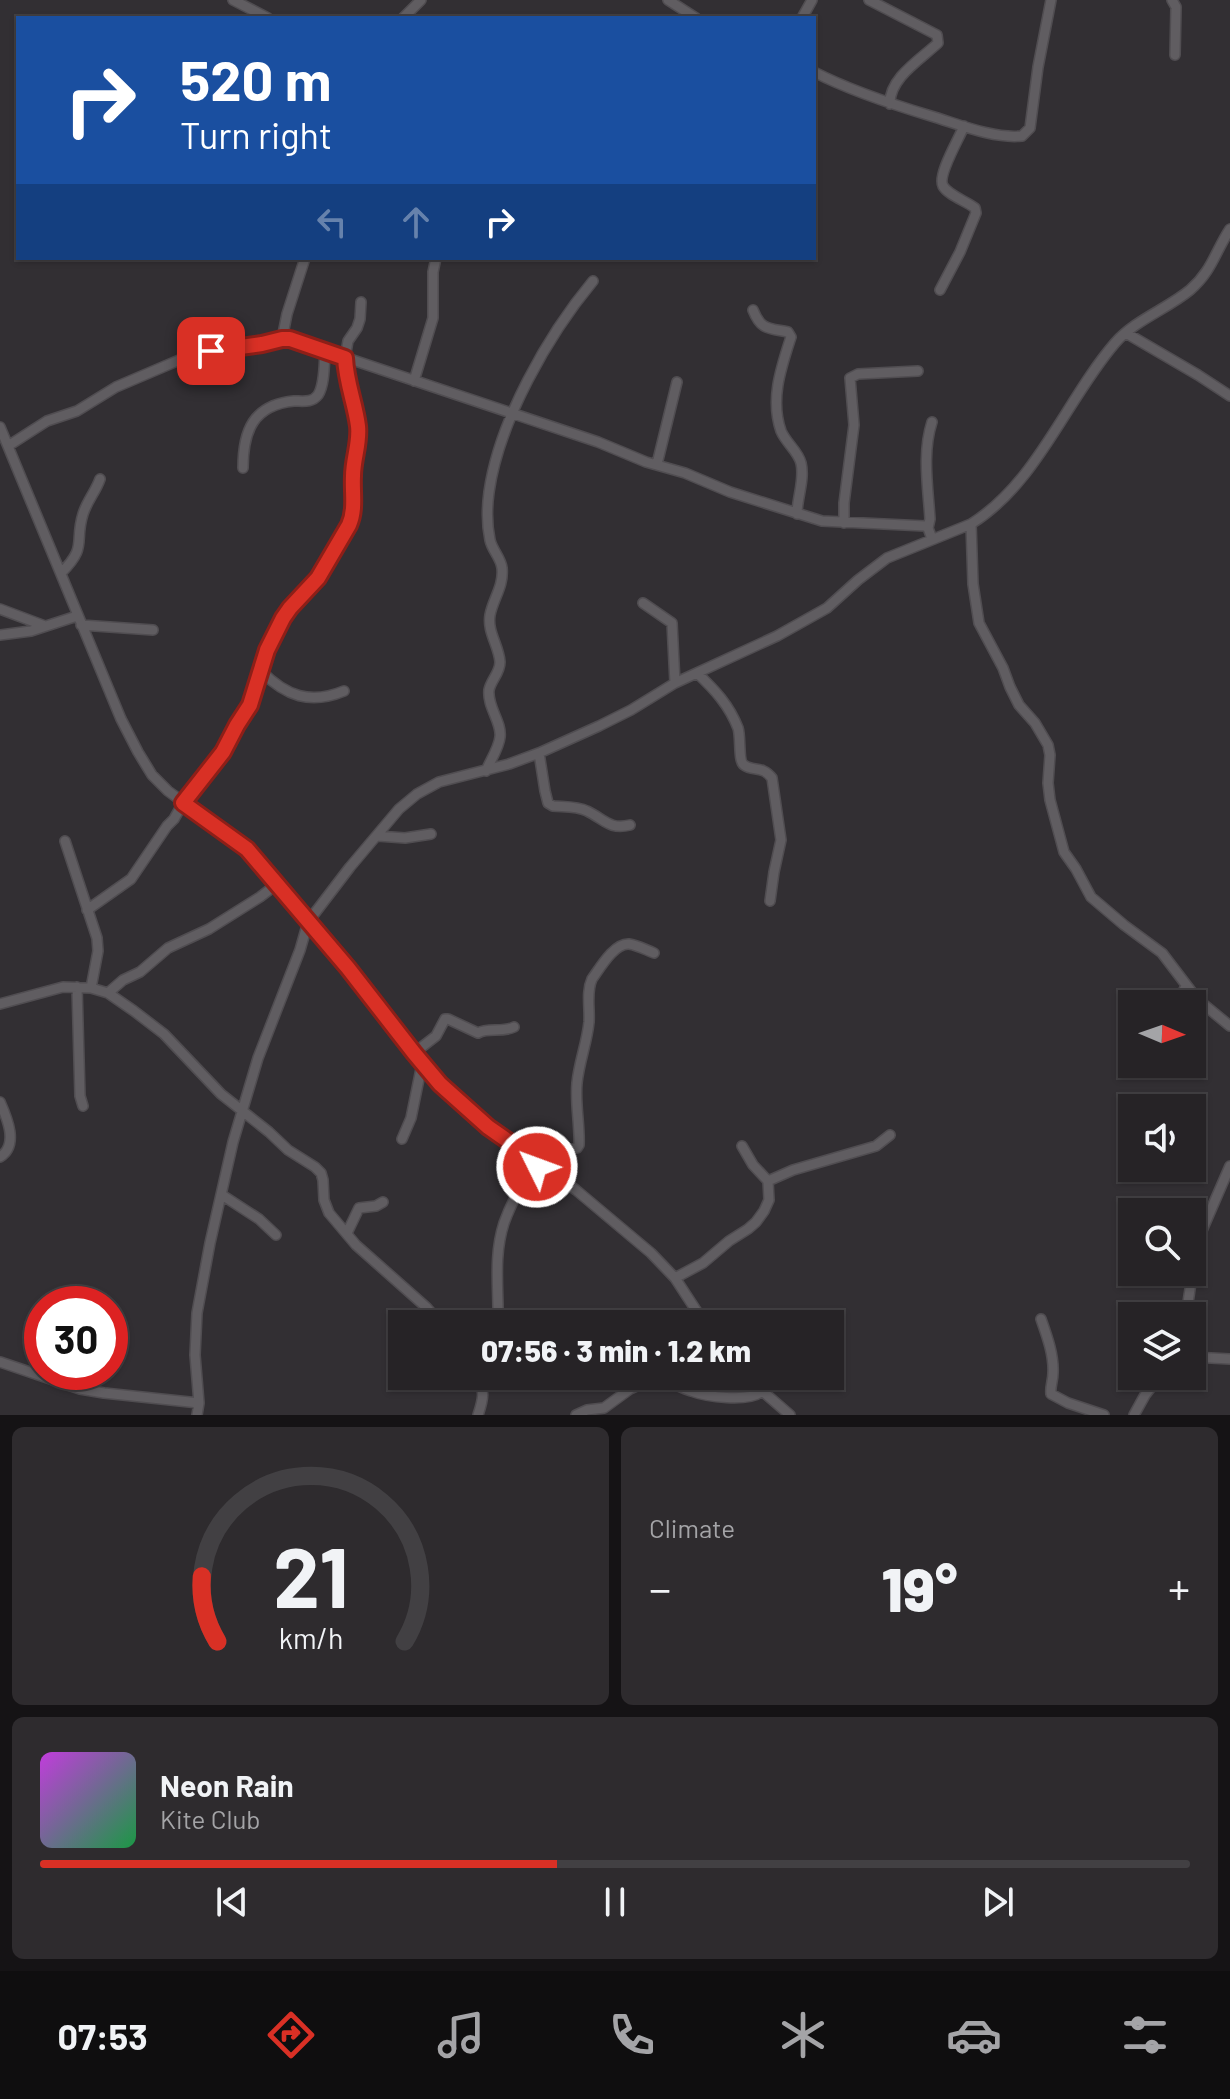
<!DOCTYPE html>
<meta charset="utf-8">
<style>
:root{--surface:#262326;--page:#2e2b2e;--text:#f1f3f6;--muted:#a4a4a7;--line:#424043;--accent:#d93025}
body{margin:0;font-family:Barlow,sans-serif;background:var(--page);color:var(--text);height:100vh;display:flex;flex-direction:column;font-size:30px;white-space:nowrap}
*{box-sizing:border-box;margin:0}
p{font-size:26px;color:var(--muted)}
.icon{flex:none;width:44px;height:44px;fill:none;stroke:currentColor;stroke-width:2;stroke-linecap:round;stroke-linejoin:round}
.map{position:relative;height:1415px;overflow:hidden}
.drawer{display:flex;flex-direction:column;gap:12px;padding:12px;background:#151315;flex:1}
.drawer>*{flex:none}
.top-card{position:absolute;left:16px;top:16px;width:800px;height:244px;border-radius:0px;box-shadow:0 2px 6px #0004,0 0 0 2px var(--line);background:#1a4fa0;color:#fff;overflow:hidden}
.needle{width:52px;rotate:92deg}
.buttons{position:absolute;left:1118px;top:990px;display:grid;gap:16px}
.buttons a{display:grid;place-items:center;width:88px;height:88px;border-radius:0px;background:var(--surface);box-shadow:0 2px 6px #0004,0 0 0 2px var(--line);font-size:40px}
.speed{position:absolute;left:24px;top:1286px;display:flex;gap:16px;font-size:40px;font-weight:700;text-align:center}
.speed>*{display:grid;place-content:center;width:104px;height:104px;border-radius:50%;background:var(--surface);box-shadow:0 2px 6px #0004,0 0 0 2px var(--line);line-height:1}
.speed .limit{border:12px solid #d22;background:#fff;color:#111}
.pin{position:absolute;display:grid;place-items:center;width:68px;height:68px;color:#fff;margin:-34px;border-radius:16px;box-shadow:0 4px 12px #0006}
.me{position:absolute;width:88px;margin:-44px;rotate:312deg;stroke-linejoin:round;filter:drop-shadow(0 0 6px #0008)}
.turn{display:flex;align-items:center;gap:28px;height:168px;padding:0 32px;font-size:36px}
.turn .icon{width:104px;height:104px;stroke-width:2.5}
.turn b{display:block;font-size:56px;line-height:68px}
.lanes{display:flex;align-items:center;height:76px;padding:0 32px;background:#0003;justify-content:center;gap:40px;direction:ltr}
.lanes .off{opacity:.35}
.big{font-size:60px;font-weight:800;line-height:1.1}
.drawer .tile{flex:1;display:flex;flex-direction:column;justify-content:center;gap:12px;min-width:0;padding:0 28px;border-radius:12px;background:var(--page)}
.drawer .dial{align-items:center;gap:0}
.dial svg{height:208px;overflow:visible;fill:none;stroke:var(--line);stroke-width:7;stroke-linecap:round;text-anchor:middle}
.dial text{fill:var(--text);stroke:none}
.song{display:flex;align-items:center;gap:24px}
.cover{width:96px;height:96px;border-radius:12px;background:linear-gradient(135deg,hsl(290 70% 55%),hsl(140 70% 35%))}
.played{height:8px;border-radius:4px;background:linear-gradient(90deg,var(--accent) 45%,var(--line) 45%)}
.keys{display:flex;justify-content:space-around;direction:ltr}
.heat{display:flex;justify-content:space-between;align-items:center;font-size:44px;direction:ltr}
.drawer .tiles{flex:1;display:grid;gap:12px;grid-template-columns:1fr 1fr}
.tile:last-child{grid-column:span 2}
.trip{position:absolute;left:388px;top:1310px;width:456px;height:80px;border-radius:0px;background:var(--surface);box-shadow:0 2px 6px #0004,0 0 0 2px var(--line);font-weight:800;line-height:80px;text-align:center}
.tabs{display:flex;height:128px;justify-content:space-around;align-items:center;background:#0f0e0f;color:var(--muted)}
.tabs .icon{width:56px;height:56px}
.tabs .on{color:var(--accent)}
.tabs b{font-size:36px;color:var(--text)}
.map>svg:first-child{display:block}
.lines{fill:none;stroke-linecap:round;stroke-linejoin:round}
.minor-casing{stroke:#504d51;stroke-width:12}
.minor{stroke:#605d61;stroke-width:9}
.route-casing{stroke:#8d1f18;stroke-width:20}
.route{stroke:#d93025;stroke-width:14}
</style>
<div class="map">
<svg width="1230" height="1415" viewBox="0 0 1230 1415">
<rect width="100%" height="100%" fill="#322f33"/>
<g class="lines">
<defs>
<path id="minor" d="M233,0L268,18
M668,0L696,18
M869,0L937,35L938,43C921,59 889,78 890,104
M1172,0L1176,7L1175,55
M403,18L421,0
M802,18L812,0
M814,72C851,91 891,104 931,116C958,124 993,139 1022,136L1030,128L1038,67L1051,0
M940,290L960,252L976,213L975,208C966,201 948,195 943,186C937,175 959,139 964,126
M753,310C761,330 768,328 788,332L791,337C781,368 770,399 781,431C786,443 798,451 801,463C805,479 797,498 797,514
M1126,333L1198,375L1230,396
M282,339L287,314L305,258
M414,381L433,318V272L436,258
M0,427L121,719L138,752L152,775L168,791L247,849L348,968L414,1053L440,1084L488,1127L576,1190L651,1253L675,1278L705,1324
M8,446L47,421L77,411L116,387L198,352L262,344L282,339H290L598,442L646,462L685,473L730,492L822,521L925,526L928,528L932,539
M657,464L677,382
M243,468C243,431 253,405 294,401C303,401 312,403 318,395C325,384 324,364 325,351
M844,523V503L854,425L850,378L858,374L918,371
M971,524L973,584L979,623L1003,668L1010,687L1019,705L1035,723L1048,745L1050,755L1048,783L1050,800L1064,852L1076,869L1091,897L1124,925L1162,953L1197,999L1230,1026
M928,528L930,519C928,487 922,453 932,422
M61,573C88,546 74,543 83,514C87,501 96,491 100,479
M643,603L672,623L675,683
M0,609L45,626
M81,625L153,630
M0,635L31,631L77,616
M261,671C286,696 310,705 344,691
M697,673C715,690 729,705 738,728C741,737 738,761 744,765C753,772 762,765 772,778L781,840L774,872L770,901
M539,753L545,791L548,803L553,806C564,807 577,806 587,811C604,819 609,830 630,825
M486,771C490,761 499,748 500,737C502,722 487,707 489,690C491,680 500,673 500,662C499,646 487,632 490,615C493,599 504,586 502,568C501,558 492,550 490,540C487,526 487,507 489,492C499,421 548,335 593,281
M378,836L405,838L431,834
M65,841L97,938L98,951L91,988
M87,910L131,879L167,826L174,819L183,803L199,781L223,752L250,705L267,650L276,630L290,608L318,578L353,517V475L358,428L346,374L345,358L348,341L357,328L360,319L361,302
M77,987L80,1096L83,1106
M108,993L123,980L140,972L168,948L209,929L260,897L277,884
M0,1004L63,987L91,988L108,993L134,1011L164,1034L221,1094L269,1132L288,1150L315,1167L321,1173L323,1180L324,1200L329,1213L356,1245L426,1307L441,1324
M1177,1004L1186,986
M414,1053L436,1036L445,1019H448L478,1033C488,1027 502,1033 514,1027
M0,1102C7,1118 19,1145 0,1157
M402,1139L411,1118L422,1064
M768,1181L793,1170L876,1146L890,1135
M222,1195L259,1219L276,1235
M347,1233L359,1208L376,1206L383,1202
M675,1278L703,1263L729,1241L748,1229L756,1222L764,1211L769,1200L768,1181L753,1165L742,1146
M1186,1316L1197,1242L1230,1166
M1041,1319C1047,1336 1054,1355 1053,1373C1053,1381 1050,1386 1051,1394L1068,1403L1104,1415
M498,1324C499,1290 493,1257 504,1223C508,1212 514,1199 520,1188C526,1179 534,1173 538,1162L554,1153L577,1148L579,1145C580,1125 575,1104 577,1083C579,1062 587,1043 589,1022C590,1008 586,992 592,979C600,968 614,943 629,944C637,945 646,950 654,953
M1192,1357L1230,1359
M0,1362L80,1389L104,1393L199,1403
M476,1376C486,1390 483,1400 478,1415
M745,1376L790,1415
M197,1415L199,1403L195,1355L197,1313L210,1243L233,1142L258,1058L300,950L308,922L350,867L399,809L417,794L439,782L509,764L539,753L599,726L631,710L675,683L777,636L827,608L858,580L887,558L971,524C1037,483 1066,400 1115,343C1135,320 1167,309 1190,290C1212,271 1215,252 1230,229
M576,1415L587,1410L604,1408L630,1389L654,1378C667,1379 678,1387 691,1391C707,1397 747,1402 761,1392
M1134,1415L1145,1395L1160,1376"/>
</defs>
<use href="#minor" class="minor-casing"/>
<use href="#minor" class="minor"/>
</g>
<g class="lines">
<defs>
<path id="route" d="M211,351L262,344L282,339H290L345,358C346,382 355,403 358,426C360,443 353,459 353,476C352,493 356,509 349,525L318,578L290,608L283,618L267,650L250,705L237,725L223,752L183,803L247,849L348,968L414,1053L440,1084L488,1127L538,1162L537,1167"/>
</defs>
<use href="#route" class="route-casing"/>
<use href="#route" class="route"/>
</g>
</svg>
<div class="buttons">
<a><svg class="needle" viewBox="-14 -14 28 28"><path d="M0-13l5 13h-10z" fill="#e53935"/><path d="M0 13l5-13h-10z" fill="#a4a4a7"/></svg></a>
<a><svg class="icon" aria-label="sound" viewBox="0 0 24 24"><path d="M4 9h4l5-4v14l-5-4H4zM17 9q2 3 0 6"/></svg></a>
<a><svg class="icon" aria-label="search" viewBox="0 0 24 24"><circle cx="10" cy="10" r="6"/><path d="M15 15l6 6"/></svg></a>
<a><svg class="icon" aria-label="layers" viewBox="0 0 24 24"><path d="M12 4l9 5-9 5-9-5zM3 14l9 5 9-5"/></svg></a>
</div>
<div class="speed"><div class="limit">30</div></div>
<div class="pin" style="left:211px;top:351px;background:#d93025"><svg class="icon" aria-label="arrive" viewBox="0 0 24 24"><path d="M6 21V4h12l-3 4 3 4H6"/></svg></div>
<svg class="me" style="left:537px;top:1167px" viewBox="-20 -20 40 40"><circle r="17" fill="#d93025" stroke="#fff" stroke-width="3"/><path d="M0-11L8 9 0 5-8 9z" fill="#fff"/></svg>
<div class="trip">07:56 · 3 min · 1.2 km</div>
<div class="top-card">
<div class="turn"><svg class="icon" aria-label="right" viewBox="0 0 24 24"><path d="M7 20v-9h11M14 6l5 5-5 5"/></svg><div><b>520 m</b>Turn right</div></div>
<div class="lanes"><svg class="icon off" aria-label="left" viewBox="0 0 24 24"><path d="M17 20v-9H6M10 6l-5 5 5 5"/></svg><svg class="icon off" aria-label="ahead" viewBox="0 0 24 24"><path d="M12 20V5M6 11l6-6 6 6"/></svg><svg class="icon" aria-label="right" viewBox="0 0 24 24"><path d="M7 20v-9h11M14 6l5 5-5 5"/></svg></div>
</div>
</div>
<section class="drawer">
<div class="tiles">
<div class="tile dial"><svg viewBox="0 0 100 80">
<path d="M14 69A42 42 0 1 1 86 69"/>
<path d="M14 69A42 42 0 0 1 8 44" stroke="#d93025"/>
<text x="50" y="56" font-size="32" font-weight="700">21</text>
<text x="50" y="72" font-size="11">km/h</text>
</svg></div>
<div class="tile"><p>Climate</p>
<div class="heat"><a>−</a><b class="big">19°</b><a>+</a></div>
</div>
<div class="tile">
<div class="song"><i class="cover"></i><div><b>Neon Rain</b><p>Kite Club</p></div></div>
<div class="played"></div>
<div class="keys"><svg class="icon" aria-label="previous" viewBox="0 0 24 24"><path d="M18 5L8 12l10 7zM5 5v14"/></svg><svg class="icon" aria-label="pause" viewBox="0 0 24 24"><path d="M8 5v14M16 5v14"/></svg><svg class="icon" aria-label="next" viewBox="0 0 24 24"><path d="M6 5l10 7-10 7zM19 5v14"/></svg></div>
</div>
</div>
</section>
<nav class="tabs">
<b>07:53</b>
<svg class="icon on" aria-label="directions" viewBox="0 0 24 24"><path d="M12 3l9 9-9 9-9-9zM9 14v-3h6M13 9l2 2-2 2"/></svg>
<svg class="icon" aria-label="music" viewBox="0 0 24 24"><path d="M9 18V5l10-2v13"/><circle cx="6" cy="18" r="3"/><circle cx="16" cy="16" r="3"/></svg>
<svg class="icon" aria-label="phone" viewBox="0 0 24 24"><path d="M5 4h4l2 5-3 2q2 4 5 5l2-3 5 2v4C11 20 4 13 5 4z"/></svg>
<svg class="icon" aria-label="climate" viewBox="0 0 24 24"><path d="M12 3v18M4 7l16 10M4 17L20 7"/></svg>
<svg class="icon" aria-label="car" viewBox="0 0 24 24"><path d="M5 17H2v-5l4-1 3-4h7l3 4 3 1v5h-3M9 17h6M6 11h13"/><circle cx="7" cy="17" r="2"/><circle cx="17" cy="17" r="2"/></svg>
<svg class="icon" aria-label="filters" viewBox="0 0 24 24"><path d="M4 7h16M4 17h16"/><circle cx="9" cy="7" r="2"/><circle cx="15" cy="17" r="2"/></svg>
</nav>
